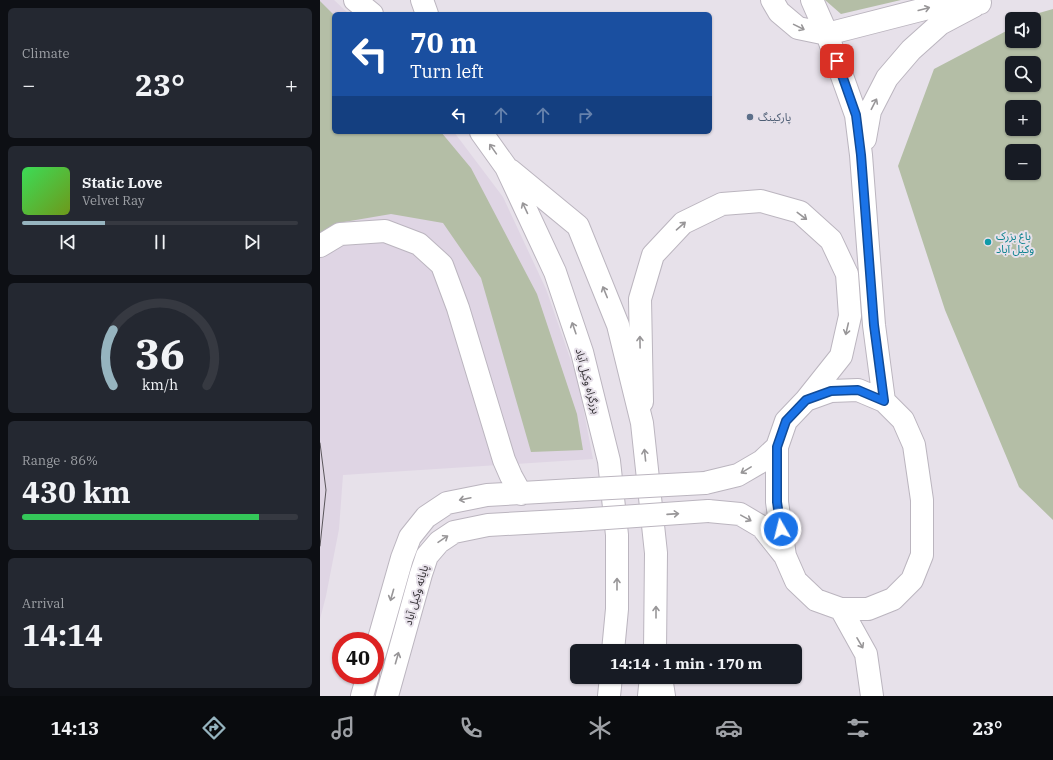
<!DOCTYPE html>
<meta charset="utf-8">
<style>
:root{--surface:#171b24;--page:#242831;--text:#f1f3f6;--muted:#9ea1a6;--line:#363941;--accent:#96b4bf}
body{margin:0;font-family:"IBM Plex Serif","Noto Sans Arabic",serif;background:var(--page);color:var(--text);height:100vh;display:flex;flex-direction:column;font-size:15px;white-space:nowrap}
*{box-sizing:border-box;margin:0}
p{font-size:13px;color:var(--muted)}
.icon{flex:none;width:22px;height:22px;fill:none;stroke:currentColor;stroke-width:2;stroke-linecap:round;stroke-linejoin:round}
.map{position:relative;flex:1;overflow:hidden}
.drawer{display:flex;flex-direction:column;gap:8px;padding:8px;background:#0d0f14;width:320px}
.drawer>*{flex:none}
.banner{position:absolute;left:12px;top:12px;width:380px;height:122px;border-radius:6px;box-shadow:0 1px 3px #0004;background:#1a4fa0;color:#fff;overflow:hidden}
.controls{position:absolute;left:685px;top:12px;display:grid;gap:8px}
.controls a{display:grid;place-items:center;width:36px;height:36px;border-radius:6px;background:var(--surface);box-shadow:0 1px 3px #0004;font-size:20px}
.speed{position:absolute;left:12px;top:632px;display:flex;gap:8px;font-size:20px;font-weight:700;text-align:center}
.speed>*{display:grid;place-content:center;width:52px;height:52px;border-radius:50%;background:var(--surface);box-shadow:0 1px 3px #0004;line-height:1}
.speed .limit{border:6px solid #d22;background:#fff;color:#111}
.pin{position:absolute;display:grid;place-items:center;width:34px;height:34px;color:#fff;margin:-17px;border-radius:8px;box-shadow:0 2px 6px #0006}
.me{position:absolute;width:44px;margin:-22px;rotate:352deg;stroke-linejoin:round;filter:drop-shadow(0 0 3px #0008)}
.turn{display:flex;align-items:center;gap:14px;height:84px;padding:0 12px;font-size:18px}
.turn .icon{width:52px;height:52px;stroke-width:2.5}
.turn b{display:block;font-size:28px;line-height:34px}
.lanes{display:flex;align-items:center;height:38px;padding:0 12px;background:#0003;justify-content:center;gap:20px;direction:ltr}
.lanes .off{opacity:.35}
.big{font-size:30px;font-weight:800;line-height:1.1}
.drawer .card{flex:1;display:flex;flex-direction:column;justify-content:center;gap:6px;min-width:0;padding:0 14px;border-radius:6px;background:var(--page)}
.drawer .dial{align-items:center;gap:0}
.dial svg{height:104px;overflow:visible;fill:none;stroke:var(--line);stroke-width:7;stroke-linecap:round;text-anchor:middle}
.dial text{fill:var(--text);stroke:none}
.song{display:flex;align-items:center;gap:12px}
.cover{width:48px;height:48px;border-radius:6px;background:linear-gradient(135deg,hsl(130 70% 55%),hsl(80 70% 35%))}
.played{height:4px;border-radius:2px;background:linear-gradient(90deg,var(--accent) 30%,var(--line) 30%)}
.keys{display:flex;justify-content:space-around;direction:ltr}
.heat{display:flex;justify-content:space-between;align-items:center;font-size:22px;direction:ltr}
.charge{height:6px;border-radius:3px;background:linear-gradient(90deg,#34c759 86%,var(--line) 0)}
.trip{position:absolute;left:250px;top:644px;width:232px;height:40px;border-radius:6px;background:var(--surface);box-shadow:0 1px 3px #0004;font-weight:800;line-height:40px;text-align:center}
.dock{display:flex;height:64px;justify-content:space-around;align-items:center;background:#090b0e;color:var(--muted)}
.dock .icon{width:28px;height:28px}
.dock .on{color:var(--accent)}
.dock b{font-size:18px;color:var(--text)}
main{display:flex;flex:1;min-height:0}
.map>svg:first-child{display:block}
.built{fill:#dfd5e4}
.green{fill:#b4bea6;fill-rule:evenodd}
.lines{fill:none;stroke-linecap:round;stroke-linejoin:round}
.minor-casing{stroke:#bbb5bf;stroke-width:24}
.highway-casing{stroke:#bbb5bf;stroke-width:24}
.minor{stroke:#fff;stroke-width:22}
.highway{stroke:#fff;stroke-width:22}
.tram{stroke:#5a565b;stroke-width:1}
.minor-bridge-casing{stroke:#bbb5bf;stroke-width:24;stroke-linecap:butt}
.minor-bridge{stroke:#fff;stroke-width:22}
.oneway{stroke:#989698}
.route-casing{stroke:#114b97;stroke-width:10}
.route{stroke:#1a73e8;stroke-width:7}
.service-dot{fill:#5c6f8a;stroke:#e7e1ea;stroke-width:1.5}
.culture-dot{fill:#0f9aa8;stroke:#e7e1ea;stroke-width:1.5}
.labels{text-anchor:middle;stroke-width:4;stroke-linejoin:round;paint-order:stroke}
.service-label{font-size:11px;fill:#4e5e75;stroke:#e7e1ea;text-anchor:start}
.culture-label{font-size:11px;fill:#0d838f;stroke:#e7e1ea;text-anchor:start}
.street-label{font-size:11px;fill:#312e32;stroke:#e7e1ea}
</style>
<main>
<section class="drawer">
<div class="card"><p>Climate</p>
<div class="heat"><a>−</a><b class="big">23°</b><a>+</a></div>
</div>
<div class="card">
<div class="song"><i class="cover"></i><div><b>Static Love</b><p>Velvet Ray</p></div></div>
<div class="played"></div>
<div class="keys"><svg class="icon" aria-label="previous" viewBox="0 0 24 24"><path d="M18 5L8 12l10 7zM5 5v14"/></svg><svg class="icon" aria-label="pause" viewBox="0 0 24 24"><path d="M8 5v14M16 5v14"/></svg><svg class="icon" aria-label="next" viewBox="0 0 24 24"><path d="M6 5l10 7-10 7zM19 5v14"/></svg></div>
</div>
<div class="card dial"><svg viewBox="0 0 100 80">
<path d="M14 69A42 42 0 1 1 86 69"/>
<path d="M14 69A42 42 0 0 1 14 26" stroke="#96b4bf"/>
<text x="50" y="56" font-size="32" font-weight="700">36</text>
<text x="50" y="72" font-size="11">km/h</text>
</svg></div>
<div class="card"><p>Range · 86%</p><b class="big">430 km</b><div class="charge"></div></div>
<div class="card"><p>Arrival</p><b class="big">14:14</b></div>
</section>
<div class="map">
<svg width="733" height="696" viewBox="0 0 733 696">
<rect width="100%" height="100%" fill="#e7e1ea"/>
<path class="built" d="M0,0H14L29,14H14V132H134L183,197L226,289L258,381L273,459L23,475L19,529L6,596L0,619Z"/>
<path class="green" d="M505,0H581L521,14Z
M0,1L14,15V132H121L151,168L217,294L257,414L263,450L211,452L161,278L123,223L71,214L24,222L0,236Z
M733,9V520L699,487L625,310L578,166L614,69L692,28V41H714V19H708L719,13ZM692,63H714V85H692ZM692,107H714V129H692ZM692,151H714V173H692Z"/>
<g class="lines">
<defs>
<path id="minor" d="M452,0L459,12L478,28L507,34L620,5L660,3
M492,0L507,34L536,115L541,155L554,325L564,401
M545,139L550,111L567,78L591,50L620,24L654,6
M0,246L20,234L65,231L99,244L122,265L138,308L184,460L191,476L201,494
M322,402L320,299L333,255L363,223L402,204L441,201L480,212L511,240L527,274L530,316L521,356L486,400L466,421L457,447V502L465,556
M385,483L418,475L442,461L457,447
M388,511L420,514L442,527L465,556L476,581L496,600L521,609H548L573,599L592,580L602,555V500L594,445L583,420L564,401L538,390L511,391L486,400
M521,609L546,654L552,696
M55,653L82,558L90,537L106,517L127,503L167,495L254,490
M341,677L344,696
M42,696L48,675
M67,696L101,574L107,556L119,542L134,532L168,525L258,520"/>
<path id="highway" d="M35,0L52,14
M102,0L107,14
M161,132L186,167L235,272L262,352L289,461L297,535V609L293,651
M190,170L258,226L298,325L322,423L336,553L335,651
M289,696L291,677
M329,696L331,677"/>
</defs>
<use href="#minor" class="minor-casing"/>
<use href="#highway" class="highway-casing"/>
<use href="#minor" class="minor"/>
<use href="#highway" class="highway"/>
<path class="tram" d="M0,443L6,490L0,546"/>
<defs>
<path id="minor-bridge" d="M254,490L385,483
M258,520L388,511"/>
</defs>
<use href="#minor-bridge" class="minor-bridge-casing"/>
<use href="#minor-bridge" class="minor-bridge"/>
</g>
<defs><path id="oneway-shaft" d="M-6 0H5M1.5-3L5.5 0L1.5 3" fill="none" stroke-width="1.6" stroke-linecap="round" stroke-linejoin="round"/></defs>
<g class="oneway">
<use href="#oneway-shaft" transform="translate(604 9) rotate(-15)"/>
<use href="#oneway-shaft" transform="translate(479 27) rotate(26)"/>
<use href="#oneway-shaft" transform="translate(554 104) rotate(-63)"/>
<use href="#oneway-shaft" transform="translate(173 149) rotate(-125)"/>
<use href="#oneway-shaft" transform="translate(205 208) rotate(-115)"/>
<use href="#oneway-shaft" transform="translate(482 216) rotate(37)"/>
<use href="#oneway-shaft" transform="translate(361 226) rotate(-41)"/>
<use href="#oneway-shaft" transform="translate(285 292) rotate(-112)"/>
<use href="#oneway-shaft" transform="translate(254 328) rotate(-109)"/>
<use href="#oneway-shaft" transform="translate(527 329) rotate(103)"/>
<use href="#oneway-shaft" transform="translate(320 342) rotate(-91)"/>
<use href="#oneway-shaft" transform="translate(325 455) rotate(-96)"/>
<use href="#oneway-shaft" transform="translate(426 470) rotate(149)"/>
<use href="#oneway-shaft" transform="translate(145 499) rotate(168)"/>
<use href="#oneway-shaft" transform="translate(353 514) rotate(-4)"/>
<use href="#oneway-shaft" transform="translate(426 518) rotate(29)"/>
<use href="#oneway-shaft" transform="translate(123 539) rotate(-34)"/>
<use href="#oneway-shaft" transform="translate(297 584) rotate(-90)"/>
<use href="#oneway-shaft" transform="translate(72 595) rotate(106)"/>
<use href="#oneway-shaft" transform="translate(336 612) rotate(-90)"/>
<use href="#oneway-shaft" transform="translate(540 643) rotate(60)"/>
<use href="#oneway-shaft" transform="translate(77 658) rotate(-74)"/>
</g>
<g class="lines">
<defs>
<path id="route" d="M461,529L457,502V447L466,421L486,400L511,391L538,390L564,401L554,325L541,155L536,115L517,61"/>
</defs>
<use href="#route" class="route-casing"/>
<use href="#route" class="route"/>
</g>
<circle class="service-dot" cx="430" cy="117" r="4"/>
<circle class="culture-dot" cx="668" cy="242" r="4"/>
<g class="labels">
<g class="service-label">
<text x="438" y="121">پارکینگ</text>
</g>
<g class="culture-label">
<text x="676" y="240">باغ بزرک<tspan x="676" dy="13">وکیل آباد</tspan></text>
</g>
<g class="street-label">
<text transform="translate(268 381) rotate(75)" y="4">بزرگراه وکیل آباد</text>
<text transform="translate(96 595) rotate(-74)" y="4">پایانه وکیل آباد</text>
</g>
</g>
</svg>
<div class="controls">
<a><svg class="icon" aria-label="sound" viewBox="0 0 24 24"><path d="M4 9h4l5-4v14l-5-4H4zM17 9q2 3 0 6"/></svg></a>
<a><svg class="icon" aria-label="search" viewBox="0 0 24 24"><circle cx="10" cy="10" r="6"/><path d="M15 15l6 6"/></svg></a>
<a>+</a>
<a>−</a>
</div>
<div class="speed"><div class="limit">40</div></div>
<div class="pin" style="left:517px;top:61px;background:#d93025"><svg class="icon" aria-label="arrive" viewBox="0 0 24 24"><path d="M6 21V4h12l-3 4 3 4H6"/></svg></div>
<svg class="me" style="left:461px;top:529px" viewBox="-20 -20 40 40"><circle r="17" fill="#1a73e8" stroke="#fff" stroke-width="3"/><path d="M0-11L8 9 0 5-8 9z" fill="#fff"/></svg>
<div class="trip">14:14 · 1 min · 170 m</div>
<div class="banner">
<div class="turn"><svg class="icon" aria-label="left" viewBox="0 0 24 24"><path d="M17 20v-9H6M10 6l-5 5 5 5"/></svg><div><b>70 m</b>Turn left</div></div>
<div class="lanes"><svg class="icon" aria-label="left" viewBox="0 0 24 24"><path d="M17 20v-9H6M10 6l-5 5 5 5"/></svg><svg class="icon off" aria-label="ahead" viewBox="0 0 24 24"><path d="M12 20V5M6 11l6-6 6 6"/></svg><svg class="icon off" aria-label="ahead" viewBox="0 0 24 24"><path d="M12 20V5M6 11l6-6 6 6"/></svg><svg class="icon off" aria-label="right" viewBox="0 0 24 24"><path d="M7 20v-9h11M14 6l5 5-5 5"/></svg></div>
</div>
</div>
</main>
<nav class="dock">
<b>14:13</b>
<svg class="icon on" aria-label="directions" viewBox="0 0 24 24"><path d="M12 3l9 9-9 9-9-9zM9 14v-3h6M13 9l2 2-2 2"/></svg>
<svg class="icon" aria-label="music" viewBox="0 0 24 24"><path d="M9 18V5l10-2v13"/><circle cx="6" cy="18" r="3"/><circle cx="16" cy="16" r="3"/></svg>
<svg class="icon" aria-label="phone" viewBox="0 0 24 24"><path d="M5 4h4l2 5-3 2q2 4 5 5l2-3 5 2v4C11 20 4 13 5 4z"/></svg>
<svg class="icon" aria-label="climate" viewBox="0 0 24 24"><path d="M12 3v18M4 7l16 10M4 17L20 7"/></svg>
<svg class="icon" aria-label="car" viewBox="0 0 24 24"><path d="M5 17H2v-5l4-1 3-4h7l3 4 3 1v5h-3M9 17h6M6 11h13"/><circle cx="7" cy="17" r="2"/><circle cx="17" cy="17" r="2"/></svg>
<svg class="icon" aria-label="filters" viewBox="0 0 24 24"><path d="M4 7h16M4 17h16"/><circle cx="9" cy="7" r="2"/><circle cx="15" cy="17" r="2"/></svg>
<b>23°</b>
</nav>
